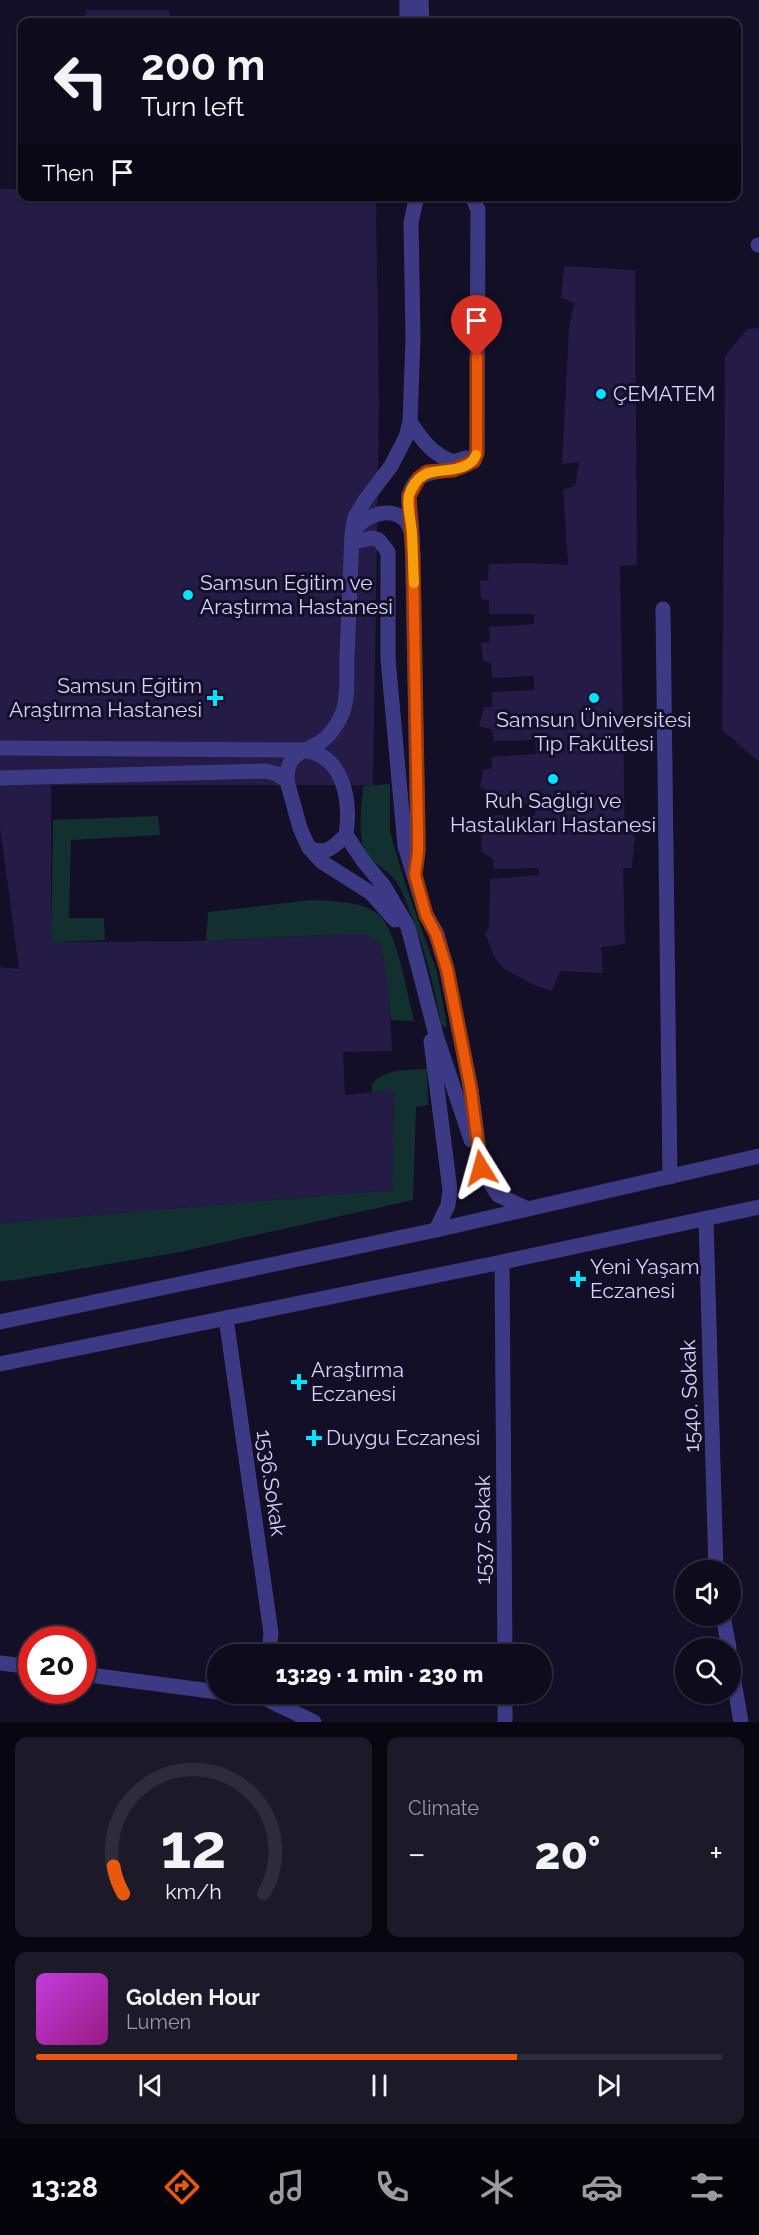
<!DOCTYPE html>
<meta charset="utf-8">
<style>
:root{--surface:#0e0b1c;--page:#1c1929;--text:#f1f3f6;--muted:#9b9ba3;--line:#2e2b3b;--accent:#ea580c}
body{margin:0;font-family:Raleway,sans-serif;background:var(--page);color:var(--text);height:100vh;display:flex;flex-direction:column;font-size:22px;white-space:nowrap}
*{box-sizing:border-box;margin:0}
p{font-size:20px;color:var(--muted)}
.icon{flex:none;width:33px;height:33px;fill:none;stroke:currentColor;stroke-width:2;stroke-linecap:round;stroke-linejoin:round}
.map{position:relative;height:1722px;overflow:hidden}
.details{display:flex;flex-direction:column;gap:15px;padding:15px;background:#08060f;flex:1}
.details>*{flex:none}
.banner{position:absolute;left:18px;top:18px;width:723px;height:183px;border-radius:12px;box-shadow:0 2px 4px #0004,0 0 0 2px var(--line);background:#0e0b1c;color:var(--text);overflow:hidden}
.fabs{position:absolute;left:675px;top:1560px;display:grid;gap:12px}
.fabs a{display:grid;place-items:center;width:66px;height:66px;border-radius:50%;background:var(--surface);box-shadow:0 2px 4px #0004,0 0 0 2px var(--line);font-size:30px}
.speed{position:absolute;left:18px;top:1626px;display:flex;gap:12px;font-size:30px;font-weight:700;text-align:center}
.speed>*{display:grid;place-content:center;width:78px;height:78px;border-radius:50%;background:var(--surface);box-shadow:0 2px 4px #0004,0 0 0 2px var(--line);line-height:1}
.speed .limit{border:9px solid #d22;background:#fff;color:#111}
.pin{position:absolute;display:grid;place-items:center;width:51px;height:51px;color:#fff;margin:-62px -26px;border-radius:50% 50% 50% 0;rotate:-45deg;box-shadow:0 0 6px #0007}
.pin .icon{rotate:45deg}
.me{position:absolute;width:66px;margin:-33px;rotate:352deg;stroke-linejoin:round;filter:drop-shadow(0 0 4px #0008)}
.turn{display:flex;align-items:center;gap:21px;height:126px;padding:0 24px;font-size:27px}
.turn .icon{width:78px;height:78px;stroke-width:2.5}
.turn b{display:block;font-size:42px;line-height:51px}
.then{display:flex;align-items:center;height:57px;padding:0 24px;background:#0003;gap:12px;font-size:22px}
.big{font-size:45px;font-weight:800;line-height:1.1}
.details .widget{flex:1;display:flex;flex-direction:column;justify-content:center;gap:9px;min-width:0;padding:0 21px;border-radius:12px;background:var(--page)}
.details .dial{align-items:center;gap:0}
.dial svg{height:156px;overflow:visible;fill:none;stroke:var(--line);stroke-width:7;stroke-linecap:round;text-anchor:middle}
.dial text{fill:var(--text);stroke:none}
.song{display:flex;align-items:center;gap:18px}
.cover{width:72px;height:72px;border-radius:9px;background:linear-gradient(135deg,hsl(290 70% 55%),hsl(310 70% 35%))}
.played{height:6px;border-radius:3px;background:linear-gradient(90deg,var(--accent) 70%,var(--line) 70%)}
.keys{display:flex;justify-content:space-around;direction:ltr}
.heat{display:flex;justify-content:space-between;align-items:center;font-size:33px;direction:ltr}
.details .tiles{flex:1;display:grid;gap:15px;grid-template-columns:1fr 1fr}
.widget:last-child{grid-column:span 2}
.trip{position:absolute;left:207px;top:1644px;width:345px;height:60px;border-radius:30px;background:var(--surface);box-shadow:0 2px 4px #0004,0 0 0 2px var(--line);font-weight:800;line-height:60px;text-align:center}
.tabs{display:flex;height:96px;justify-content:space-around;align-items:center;background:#06040b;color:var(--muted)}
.tabs .icon{width:42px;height:42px}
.tabs .on{color:var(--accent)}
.tabs b{font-size:27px;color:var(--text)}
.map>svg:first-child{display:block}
.green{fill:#12302f}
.building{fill:#241b47}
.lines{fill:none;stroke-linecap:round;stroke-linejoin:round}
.service{stroke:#3d3a85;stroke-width:15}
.minor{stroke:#3d3a85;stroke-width:15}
.tertiary{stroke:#3d3a85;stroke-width:15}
.route-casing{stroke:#983908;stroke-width:15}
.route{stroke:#ea580c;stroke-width:10}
.slow{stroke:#f59e0b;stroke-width:10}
.poi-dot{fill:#00e5ff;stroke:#130f26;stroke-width:2}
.labels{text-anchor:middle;stroke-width:6;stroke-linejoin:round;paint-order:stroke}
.poi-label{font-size:21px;fill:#d9d4ff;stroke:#130f26;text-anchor:start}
.street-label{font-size:21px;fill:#d9d4ff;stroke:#130f26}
</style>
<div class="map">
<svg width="759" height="1722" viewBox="0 0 759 1722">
<rect width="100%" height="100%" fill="#130f26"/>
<path class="green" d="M390,784V832L405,883L437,972L447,1025L445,1028L441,1024C434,985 425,949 410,912C406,903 403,891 397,883C388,868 368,863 363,846C358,827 362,804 363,786Z
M158,816L160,835L71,840L69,918H104L105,940L51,942L53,820Z
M311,900C331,901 364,901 379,915C397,930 408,997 414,1021L391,1020L384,961L379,942L345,934L206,941L208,912Z
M427,1069L428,1105L416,1107L413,1200L180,1252L15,1280L0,1281V1223L392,1190L394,1090L372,1093V1084C386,1068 407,1070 427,1069Z"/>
<path class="building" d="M86,10H169L170,22H85Z
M0,189H22V196H376L379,404L373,785H51V942L206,941L345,934H365L379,942L384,961L389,996L392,1051L343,1052L345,1095L394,1090L392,1190L0,1223V967L19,969L0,827Z
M564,266L635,270L637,565L620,566L625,831L635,833L632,868H623L625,944L601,947L603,973L560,971L552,991L536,986L504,969L495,958L485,934L489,928L490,879L539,875V868L494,869L493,859L481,852L482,833L490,830L489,815L535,816V804H493L490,791L480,787L483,770L492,768L491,757L536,754L535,740L494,741L492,730L479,726L484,707H493L491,692L534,690V676L492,678L491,663L483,661L481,643L490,642L489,627L534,624V614H489V600L481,599L480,580L488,581L489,564L530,563L568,565L563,490L575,486L579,462L562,464L569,327L574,303L561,298Z
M759,328V761H758L722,730L725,356L747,329Z"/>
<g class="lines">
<path class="service" d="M407,0V22
M421,0L422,22
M758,245H759
M410,422C422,440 432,454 453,462L466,458
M412,533C410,529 408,523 405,520C388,504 361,518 352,534L358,541L372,538L379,540L388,552V659L405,846L426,915L437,934L447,970L471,1090L481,1168L498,1195L528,1209
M663,609L670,1177
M0,748L302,750C344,754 351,800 346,835L364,862L384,886L408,927L436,1035L471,1140
M0,778L266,771L277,774L287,781L300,828L309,848C328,855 332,848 346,835
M287,781C287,754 298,754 319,743C329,737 337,725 342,714C349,698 346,673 347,655C349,615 350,575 352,534L355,517L366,499L391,466L406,437L410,422L413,339L411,222L417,196
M309,848L322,862L371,893L395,920
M415,872L418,851C417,758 415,665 413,572C413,556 413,539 411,522C411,514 407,502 409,495C420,456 462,484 477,453L478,210L472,196
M431,1041L450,1190L448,1205L436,1230"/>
<path class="minor" d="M706,1220L716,1570
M502,1262L505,1654
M226,1318L271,1633L269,1654
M723,1616L729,1648
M730,1659L741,1722
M0,1663L32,1667
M82,1674L218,1692
M228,1694L264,1698L314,1722
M505,1694V1722"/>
<path class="tertiary" d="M0,1322L436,1230L759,1156
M0,1364L502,1262L759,1207"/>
</g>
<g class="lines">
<defs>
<path id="route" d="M477,357V453L474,461L453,470L427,472L419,478L409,496L413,559L418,829V851L415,875L426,915L436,934L447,969L471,1090L481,1168"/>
</defs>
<use href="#route" class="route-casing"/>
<use href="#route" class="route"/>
<path class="slow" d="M414,583C413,566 413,549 412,532C411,521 406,505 409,495C421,455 463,483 476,455"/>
</g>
<g class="poi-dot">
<circle cx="601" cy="394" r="6"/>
<circle cx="188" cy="595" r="6"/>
<path d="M212 689h6v6h6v6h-6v6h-6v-6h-6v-6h6z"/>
<circle cx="594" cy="698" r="6"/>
<circle cx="553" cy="779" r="6"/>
<path d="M575 1270h6v6h6v6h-6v6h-6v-6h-6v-6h6z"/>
<path d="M296 1373h6v6h6v6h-6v6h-6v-6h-6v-6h6z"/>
<path d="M311 1429h6v6h6v6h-6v6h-6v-6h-6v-6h6z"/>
</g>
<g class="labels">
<g class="poi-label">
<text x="613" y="401">ÇEMATEM</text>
<text x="200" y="590">Samsun Eğitim ve<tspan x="200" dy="24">Araştırma Hastanesi</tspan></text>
<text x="202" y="693" text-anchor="end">Samsun Eğitim<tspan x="202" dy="24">Araştırma Hastanesi</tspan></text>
<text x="594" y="727" text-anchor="middle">Samsun Üniversitesi<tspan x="594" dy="24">Tıp Fakültesi</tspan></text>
<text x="553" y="808" text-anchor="middle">Ruh Sağlığı ve<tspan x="553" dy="24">Hastalıkları Hastanesi</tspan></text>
<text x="590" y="1274">Yeni Yaşam<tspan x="590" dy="24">Eczanesi</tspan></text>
<text x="311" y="1377">Araştırma<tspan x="311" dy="24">Eczanesi</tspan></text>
<text x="326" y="1445">Duygu Eczanesi</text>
</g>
<g class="street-label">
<text transform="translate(690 1396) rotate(-92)" y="7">1540. Sokak</text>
<text transform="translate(271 1483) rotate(82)" y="7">1536.Sokak</text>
<text transform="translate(483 1530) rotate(-90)" y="7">1537. Sokak</text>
</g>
</g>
</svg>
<div class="fabs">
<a><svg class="icon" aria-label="sound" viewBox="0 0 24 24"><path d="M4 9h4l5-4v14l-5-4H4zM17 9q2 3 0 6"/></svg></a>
<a><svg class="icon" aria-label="search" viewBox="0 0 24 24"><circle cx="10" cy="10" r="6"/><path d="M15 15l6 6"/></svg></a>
</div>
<div class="speed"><div class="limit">20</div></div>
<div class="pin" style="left:477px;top:357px;background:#d93025"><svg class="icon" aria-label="arrive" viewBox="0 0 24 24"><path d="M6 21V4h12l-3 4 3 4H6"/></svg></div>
<svg class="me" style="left:481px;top:1168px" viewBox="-20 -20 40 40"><path d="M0-17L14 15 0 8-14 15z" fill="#ea580c" stroke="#fff" stroke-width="4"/></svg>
<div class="trip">13:29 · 1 min · 230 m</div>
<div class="banner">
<div class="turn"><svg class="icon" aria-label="left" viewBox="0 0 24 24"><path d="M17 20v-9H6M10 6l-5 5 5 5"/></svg><div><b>200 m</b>Turn left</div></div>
<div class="then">Then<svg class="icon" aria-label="arrive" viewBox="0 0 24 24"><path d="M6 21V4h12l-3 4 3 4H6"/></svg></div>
</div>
</div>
<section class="details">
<div class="tiles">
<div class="widget dial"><svg viewBox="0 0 100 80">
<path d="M14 69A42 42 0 1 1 86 69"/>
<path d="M14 69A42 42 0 0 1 9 55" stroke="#ea580c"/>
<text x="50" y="56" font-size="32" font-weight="700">12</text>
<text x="50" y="72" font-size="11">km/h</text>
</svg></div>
<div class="widget"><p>Climate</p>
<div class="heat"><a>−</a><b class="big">20°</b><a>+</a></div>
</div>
<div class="widget">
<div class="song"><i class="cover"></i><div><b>Golden Hour</b><p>Lumen</p></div></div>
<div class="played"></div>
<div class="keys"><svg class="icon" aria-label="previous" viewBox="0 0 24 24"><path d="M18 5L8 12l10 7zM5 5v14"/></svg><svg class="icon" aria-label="pause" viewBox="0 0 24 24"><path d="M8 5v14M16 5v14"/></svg><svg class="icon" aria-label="next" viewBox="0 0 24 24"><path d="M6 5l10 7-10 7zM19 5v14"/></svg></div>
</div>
</div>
</section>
<nav class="tabs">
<b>13:28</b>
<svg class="icon on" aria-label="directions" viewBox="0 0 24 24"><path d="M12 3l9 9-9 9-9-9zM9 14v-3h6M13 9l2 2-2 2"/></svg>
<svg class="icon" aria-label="music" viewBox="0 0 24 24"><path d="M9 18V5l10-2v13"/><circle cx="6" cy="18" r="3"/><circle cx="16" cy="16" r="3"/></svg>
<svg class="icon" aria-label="phone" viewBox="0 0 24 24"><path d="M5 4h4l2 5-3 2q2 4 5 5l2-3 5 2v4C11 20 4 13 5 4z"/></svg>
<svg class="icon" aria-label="climate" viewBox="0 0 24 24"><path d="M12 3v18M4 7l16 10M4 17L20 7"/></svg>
<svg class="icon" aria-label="car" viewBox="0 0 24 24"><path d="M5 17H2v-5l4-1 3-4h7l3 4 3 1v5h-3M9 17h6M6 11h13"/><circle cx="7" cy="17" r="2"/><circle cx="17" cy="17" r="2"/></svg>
<svg class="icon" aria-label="filters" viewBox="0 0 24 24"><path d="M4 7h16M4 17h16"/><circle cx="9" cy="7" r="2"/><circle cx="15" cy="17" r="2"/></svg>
</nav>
